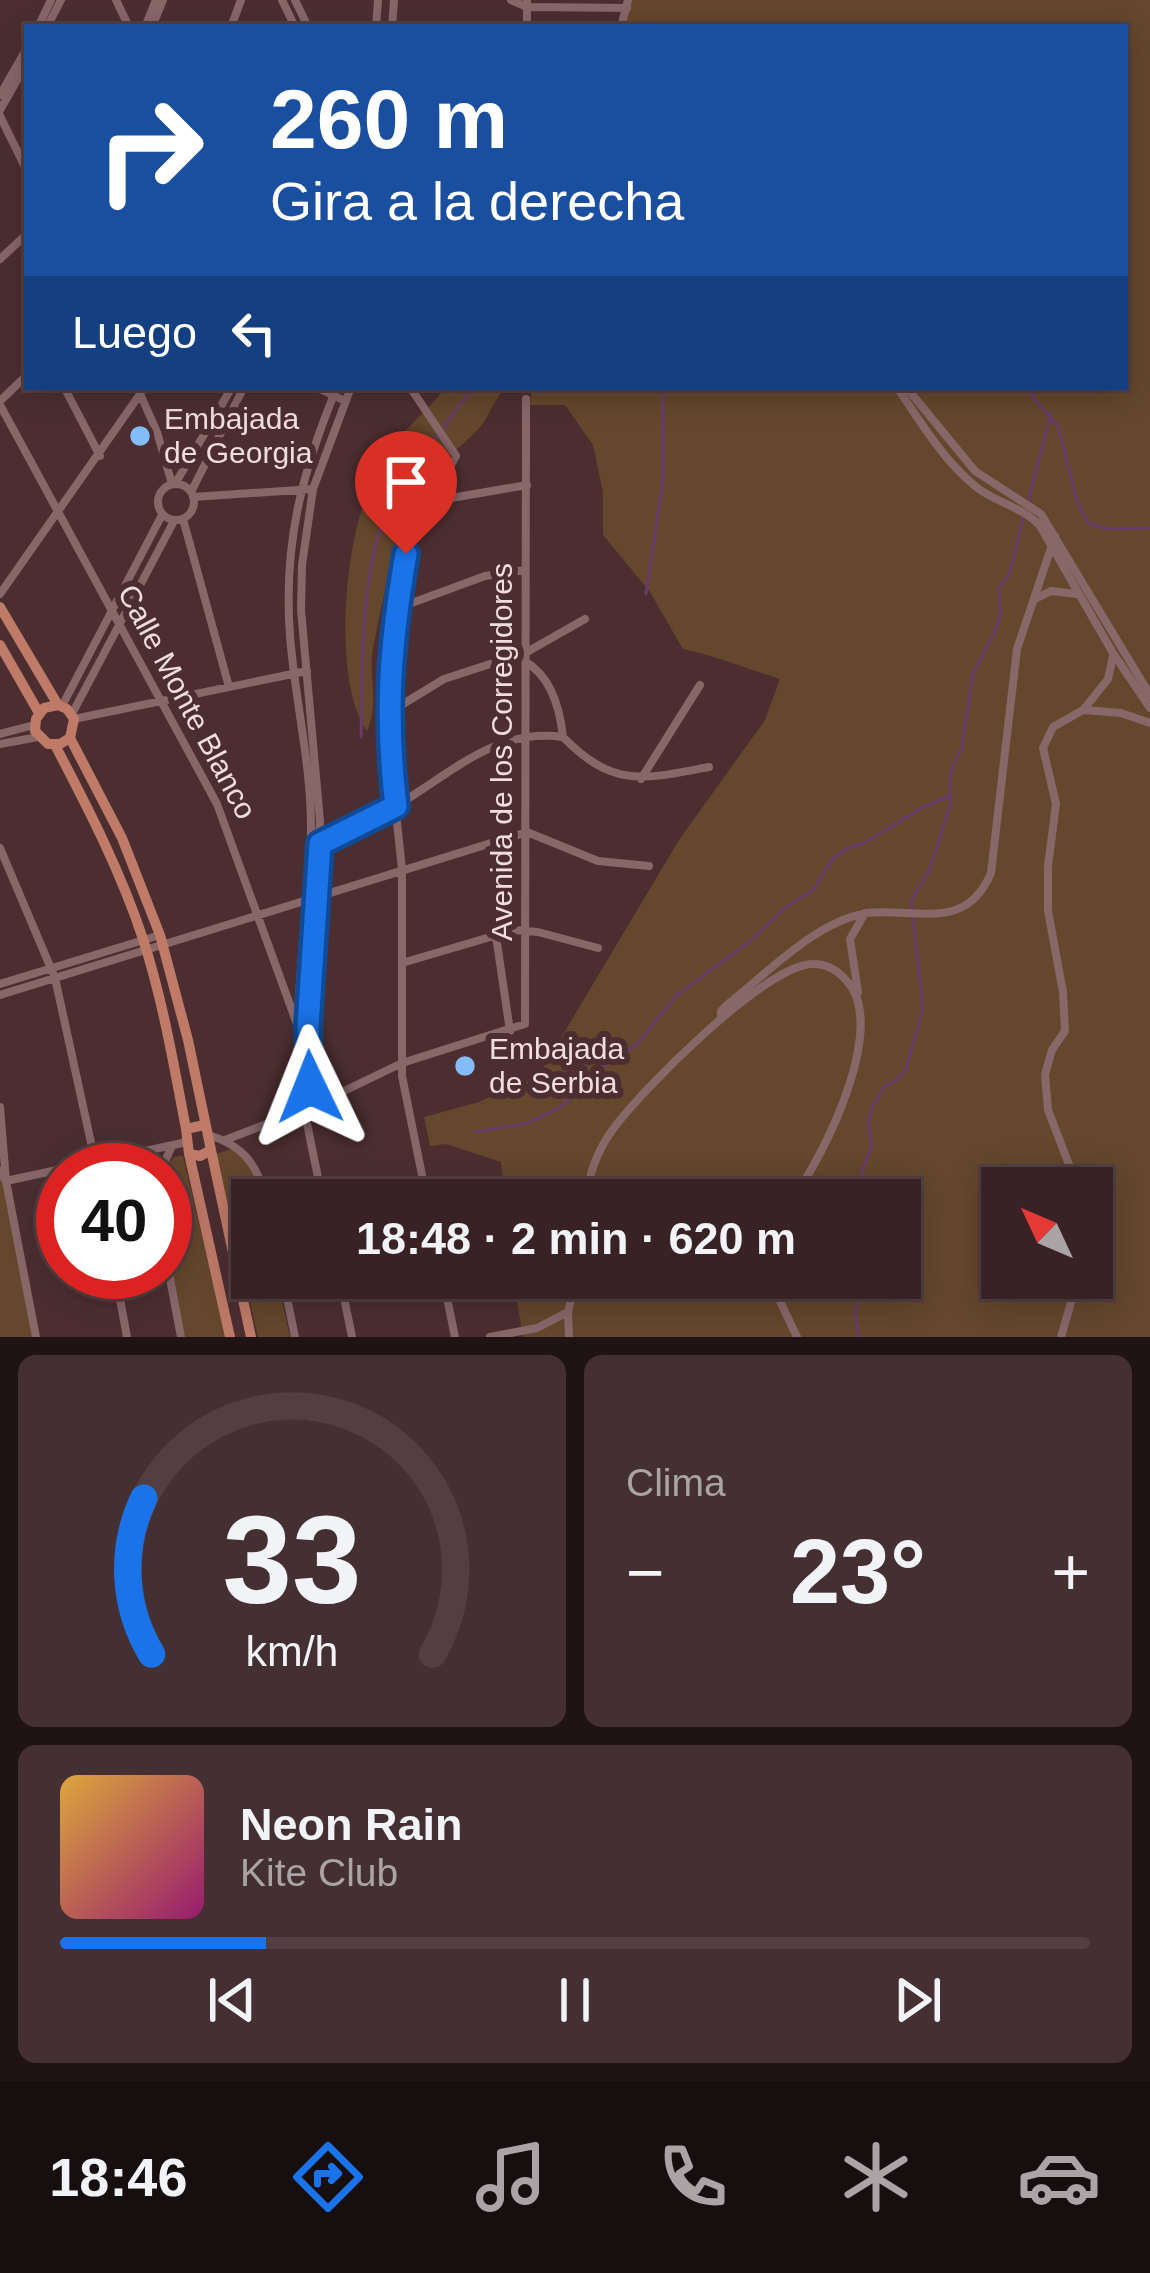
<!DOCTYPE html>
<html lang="es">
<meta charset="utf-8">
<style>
:root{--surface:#392225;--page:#442f32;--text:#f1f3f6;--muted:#aba4a7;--line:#533f42;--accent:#1a73e8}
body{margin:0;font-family:Helvetica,sans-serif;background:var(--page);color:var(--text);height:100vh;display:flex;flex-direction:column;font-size:45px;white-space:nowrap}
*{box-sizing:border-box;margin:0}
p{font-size:39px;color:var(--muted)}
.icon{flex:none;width:66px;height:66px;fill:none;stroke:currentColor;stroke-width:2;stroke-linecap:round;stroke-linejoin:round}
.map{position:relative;height:1337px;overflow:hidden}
.side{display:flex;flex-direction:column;gap:18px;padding:18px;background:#1f1314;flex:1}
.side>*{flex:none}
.hud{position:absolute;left:24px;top:24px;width:1104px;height:366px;border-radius:0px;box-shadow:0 6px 30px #0003,0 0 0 3px var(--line);background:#1a4fa0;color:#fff;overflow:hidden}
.needle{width:78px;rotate:314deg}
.controls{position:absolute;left:981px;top:1167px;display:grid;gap:24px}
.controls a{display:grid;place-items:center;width:132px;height:132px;border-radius:0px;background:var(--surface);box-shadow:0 6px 30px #0003,0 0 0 3px var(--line);font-size:60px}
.speed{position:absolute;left:36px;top:1143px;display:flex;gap:24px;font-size:60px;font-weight:700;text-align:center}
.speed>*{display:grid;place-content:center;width:156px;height:156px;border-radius:50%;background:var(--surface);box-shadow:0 6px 30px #0003,0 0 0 3px var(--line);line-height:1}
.speed .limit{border:18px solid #d22;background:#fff;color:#111}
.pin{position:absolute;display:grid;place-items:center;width:102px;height:102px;color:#fff;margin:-123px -51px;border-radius:50% 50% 50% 0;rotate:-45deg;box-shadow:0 0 12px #0007}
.pin .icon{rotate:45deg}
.me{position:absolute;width:132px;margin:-66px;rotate:358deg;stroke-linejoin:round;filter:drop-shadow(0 0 9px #0008)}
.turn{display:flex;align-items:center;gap:42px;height:252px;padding:0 48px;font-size:54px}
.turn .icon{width:156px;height:156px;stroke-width:2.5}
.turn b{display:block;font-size:84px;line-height:102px}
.then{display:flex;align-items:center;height:114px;padding:0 48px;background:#0003;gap:24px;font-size:45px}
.big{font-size:90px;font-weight:700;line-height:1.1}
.side .tile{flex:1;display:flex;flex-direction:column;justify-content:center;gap:18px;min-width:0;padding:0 42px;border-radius:18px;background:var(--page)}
.side .dial{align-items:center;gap:0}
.dial svg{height:312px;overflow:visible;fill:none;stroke:var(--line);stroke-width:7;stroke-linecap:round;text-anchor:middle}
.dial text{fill:var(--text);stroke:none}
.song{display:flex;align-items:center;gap:36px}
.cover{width:144px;height:144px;border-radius:18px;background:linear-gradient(135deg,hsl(40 70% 55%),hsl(320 70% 35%))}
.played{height:12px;border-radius:6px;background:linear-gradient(90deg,var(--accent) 20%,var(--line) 20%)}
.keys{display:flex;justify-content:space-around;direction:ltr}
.heat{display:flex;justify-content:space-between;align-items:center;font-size:66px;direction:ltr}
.side .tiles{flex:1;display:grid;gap:18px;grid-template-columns:1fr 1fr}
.tile:last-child{grid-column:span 2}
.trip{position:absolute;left:231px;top:1179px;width:690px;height:120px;border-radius:0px;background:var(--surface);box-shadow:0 6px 30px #0003,0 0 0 3px var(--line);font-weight:700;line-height:120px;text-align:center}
.dock{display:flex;height:192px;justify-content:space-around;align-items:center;background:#170e0f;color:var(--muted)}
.dock .icon{width:84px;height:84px}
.dock .on{color:var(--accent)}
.dock b{font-size:54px;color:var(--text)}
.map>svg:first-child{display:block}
.green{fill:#64472c;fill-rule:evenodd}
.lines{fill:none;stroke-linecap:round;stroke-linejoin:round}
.stream{stroke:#683c6a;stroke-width:3}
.minor{stroke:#886769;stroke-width:8}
.major{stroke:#bf7a68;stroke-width:10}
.route-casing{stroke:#114b97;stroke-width:30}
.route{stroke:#1a73e8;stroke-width:21}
.poi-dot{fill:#83bcfb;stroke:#4c2e31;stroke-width:4.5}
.labels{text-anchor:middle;stroke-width:12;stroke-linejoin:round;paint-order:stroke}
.poi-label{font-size:30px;fill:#f1ddde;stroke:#4c2e31;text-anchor:start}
.street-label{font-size:30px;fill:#f1ddde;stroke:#4c2e31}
</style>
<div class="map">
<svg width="1150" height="1337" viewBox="0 0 1150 1337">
<rect width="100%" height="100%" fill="#4c2e31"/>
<path class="green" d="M631,0H1150V1337H523L513,1278H900V1200H505L501,1162L446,1144L430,1146L424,1117L479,1102L540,1073L679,840L765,720L780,679C748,669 716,656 683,649L650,592L603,535V492L593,445L565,405H530L532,387H1125V27H624ZM1002,1188H1092V1278H1002Z
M445,387H506C494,399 491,413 481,426C469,440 453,451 440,465C397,513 386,587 373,648C368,677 380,703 367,731C332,683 344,536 372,484C382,466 394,444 407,429C420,415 435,403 445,387Z
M234,1148L251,1164L259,1200H252V1278H277L290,1337H258L216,1154Z
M183,1156L226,1337H185C178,1301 148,1184 174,1157Z
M0,1178L6,1185L33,1337H0Z"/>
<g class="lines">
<path class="stream" d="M1024,387L1058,426L1077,501L1088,523L1107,529L1150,528
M1027,505L1051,414
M646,594L663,480V387
M361,737C364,647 356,544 411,465C418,455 428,447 436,438C450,420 459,401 477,387
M475,1132L528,1123L559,1108L613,1059L636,1045L677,995L749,942L785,908L813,890L832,860L845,849L866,842L925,806L950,796
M859,1200L862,1171L872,1146L868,1123L871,1109L885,1086L896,1081L906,1068L923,1008L911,900L929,871L950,806V774L962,746L973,673L994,634L1000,615L999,588L1009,575L1024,514
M859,1337L855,1314L863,1278"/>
<path class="minor" d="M116,0L129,27
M282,0L295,27
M295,0L308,27
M511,0L527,7L627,8
M38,27L51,0
M47,27L61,0
M145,27L156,0
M152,27L163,0
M231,27L241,0
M376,27L378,0
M392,27L394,0
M527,27V0
M621,27L628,0
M0,95L27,48
M0,110L27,63
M0,116L27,171
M0,259L27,234
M64,387L100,456
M137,387L157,432L172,484
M316,387L345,401
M410,387L456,456L410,538L388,673L390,757L402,869V1076L427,1200
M897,387C919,420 944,461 975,486C995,503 1022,506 1040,526L1113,653L1150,708
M906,387L975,471L1041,514L1150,695
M0,401L27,375
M0,405L217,804L297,1024
M158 502a18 18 0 1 1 36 0a18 18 0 1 1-36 0Z
M175,484L232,387
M191,492L244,387
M193,497L313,489
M428,502L527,485
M183,519L229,687
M0,594L145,387
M1035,599L1051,591L1077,594
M398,608L485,576L525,570
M526,662C551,677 560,709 563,737
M62,706L162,515
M1084,709L1108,679L1113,656
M390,712L444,679L527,652L585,619
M72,714L174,521
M74,719L307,671
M0,734L34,725
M0,744L38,737
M641,779L700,685
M317,846C343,834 369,822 393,808C448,776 495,727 563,737C614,789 644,779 709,767
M0,848L55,978L97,1170
M496,936L510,1031
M402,963L514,930L538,932L598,948
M0,984L160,935
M858,992L850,939L865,913C919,908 966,932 991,873L1017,649L1055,536
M0,995L527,832L598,861L649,866
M721,1019V1011L728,1004C765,975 817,921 864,914
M0,1107L6,1181L36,1337
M310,1108L308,1026L320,821L301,610L302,565L313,489L351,387
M208,1135C243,1145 258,1165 266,1200
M225,1140L311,1107L402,1063L525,1024L526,399
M161,1170L171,1148
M0,1171L6,1181L187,1142
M1078,1188L1048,1110L1045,1074L1052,1050L1065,1031L1063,992L1048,911V866L1056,804L1043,748L1053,727L1083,710L1121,713L1150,723
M323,1200C310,1140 298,1090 298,1029C298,962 311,895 311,827C311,763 295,700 290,636C283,543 302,472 337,387
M585,1200C589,1175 596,1153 611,1132C638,1093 768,962 814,964C827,964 837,970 846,980C890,1026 823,1157 792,1200
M165,1252L181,1337
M115,1272L127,1337
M283,1278L295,1337
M340,1278L352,1337
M443,1278L455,1337
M769,1278L797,1337
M490,1337L537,1328L568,1312
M569,1337L568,1312L576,1278
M1061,1337L1078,1278"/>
<path class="major" d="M0,607L58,705L67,709L74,719L70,738L60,744H48L35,731L36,719L44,708L58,705
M0,645L39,713
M70,738L122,838L160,935L188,1040L211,1150L200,1156L189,1154L186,1129L204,1125
M55,745C88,808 121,872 143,939C163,1001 174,1066 186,1129
M211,1150L251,1337
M189,1154L230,1337"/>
</g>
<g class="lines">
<defs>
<path id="route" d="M310,1087L308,1026L320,844L396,806C385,714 390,645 406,554"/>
</defs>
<use href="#route" class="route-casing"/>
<use href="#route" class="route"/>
</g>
<g class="poi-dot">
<circle cx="140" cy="436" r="12"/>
<circle cx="465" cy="1066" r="12"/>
</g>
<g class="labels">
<g class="poi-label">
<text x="164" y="429">Embajada<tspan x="164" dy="34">de Georgia</tspan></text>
<text x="489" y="1059">Embajada<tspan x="489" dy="34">de Serbia</tspan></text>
</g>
<g class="street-label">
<text transform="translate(187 702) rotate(62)" y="10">Calle Monte Blanco</text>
<text transform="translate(502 752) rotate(-90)" y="10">Avenida de los Corregidores</text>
</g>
</g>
</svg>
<div class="controls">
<a><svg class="needle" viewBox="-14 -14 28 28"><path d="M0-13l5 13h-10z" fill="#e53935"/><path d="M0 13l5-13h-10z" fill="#aba4a7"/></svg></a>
</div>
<div class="speed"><div class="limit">40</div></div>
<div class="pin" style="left:406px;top:554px;background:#d93025"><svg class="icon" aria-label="arrive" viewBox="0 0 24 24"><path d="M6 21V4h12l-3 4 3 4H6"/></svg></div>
<svg class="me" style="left:310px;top:1087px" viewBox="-20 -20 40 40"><path d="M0-17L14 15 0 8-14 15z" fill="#1a73e8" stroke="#fff" stroke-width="4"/></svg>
<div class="trip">18:48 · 2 min · 620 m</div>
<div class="hud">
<div class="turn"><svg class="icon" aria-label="right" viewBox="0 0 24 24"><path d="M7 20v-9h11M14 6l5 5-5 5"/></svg><div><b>260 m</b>Gira a la derecha</div></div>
<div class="then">Luego<svg class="icon" aria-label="left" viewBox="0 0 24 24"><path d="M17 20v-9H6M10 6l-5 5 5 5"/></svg></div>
</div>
</div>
<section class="side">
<div class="tiles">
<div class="tile dial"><svg viewBox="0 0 100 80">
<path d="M14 69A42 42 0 1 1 86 69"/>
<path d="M14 69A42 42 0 0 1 12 29" stroke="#1a73e8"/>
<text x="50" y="56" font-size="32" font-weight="700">33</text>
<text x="50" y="72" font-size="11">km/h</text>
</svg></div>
<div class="tile"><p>Clima</p>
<div class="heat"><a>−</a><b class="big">23°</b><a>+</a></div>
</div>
<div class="tile">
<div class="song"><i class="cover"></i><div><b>Neon Rain</b><p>Kite Club</p></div></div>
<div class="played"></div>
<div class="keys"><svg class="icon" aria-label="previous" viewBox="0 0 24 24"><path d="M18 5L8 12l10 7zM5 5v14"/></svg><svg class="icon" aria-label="pause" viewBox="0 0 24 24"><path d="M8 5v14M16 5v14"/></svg><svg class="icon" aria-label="next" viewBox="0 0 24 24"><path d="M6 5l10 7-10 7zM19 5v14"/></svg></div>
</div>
</div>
</section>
<nav class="dock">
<b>18:46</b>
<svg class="icon on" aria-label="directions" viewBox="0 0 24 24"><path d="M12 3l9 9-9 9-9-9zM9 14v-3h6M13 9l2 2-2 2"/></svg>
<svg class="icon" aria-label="music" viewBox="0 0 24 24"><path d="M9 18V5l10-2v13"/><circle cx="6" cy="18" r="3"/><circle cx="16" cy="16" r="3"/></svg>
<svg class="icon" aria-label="phone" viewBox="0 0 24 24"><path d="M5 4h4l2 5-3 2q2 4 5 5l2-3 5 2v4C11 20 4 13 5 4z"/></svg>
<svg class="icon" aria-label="climate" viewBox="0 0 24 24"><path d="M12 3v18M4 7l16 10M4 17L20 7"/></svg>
<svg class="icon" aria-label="car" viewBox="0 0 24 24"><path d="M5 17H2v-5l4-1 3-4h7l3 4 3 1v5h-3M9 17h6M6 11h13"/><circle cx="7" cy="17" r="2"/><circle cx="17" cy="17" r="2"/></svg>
</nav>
